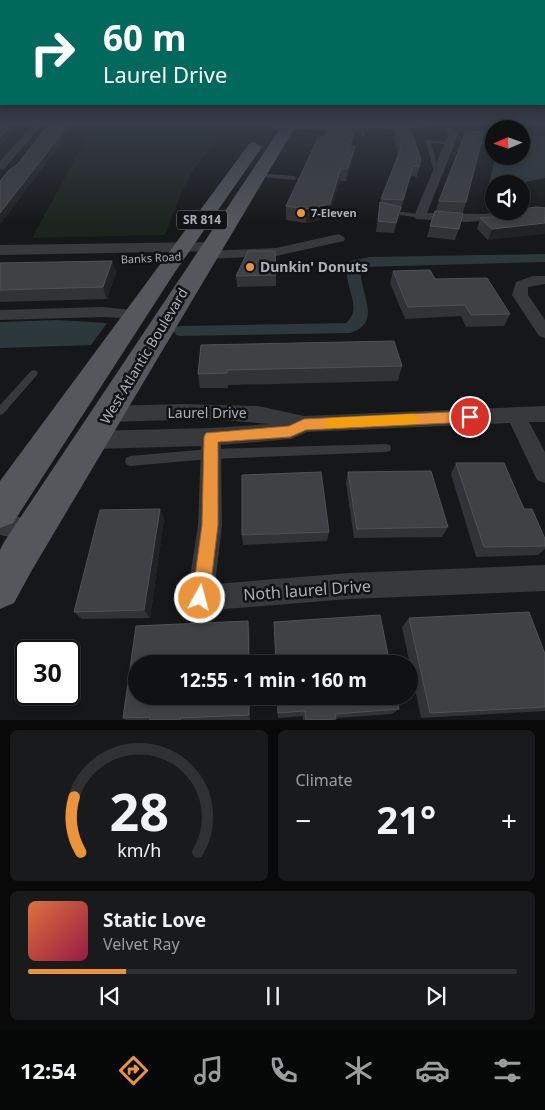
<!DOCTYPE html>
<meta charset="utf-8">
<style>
:root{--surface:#101112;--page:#191a1b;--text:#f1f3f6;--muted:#9c9d9f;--line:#303132;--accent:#eb943b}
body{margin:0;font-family:"Noto Sans",sans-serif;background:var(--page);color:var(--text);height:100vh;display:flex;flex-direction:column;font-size:19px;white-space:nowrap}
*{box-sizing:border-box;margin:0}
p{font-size:16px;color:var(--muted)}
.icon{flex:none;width:28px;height:28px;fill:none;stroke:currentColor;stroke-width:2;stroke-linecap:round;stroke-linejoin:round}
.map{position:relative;height:720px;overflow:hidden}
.side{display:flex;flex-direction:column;gap:10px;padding:10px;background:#09090a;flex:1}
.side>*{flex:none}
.hud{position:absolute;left:0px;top:0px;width:545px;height:105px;box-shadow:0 2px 8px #0003,0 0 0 1px var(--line);background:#00695c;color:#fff;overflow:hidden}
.needle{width:32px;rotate:268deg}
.buttons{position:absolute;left:485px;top:120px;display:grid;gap:10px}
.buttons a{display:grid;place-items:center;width:45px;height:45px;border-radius:50%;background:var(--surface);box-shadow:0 2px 8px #0003,0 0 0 1px var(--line);font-size:25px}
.speed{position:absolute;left:15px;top:640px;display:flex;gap:10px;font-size:25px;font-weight:700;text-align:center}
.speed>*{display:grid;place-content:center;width:65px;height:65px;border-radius:50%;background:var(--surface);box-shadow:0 2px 8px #0003,0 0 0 1px var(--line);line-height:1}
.speed .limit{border:2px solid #111;border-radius:8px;background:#fff;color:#111}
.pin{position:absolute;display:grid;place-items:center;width:42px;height:42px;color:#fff;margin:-21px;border:2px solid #fff;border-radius:50%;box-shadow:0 1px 5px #0007}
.me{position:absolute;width:55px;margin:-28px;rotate:7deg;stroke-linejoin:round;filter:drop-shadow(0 0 4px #0008)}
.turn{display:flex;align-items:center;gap:18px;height:105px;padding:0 20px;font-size:22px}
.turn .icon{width:65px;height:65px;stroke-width:2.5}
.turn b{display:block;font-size:35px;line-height:42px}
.big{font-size:38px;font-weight:700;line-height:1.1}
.side .card{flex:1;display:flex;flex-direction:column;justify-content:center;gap:8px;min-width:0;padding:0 18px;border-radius:8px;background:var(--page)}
.side .dial{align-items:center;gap:0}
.dial svg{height:130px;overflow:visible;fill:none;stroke:var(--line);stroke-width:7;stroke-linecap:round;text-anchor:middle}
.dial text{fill:var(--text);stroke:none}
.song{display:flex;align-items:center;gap:15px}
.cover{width:60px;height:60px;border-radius:8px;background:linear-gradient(135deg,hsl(20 70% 55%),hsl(340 70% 35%))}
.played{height:5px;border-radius:2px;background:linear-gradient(90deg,var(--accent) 20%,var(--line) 20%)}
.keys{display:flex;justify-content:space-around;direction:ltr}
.heat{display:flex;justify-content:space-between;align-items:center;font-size:28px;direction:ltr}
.side .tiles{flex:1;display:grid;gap:10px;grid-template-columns:1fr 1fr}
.card:last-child{grid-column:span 2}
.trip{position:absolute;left:128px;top:655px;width:290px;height:50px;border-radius:25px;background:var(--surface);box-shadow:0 2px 8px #0003,0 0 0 1px var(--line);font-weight:700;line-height:50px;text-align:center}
.tab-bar{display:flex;height:80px;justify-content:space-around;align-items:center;background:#060707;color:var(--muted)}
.tab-bar .icon{width:35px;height:35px}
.tab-bar .selected{color:var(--accent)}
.tab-bar b{font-size:22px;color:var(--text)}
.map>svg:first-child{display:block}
.green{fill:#1d231d}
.water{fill:#2d383c}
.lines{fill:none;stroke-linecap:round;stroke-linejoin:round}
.canal{fill:#2d383c;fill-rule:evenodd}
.service{fill:#38393d;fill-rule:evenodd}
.minor{fill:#38393d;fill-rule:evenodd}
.tertiary{fill:#38393d;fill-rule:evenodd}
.primary{fill:#54575c;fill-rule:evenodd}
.wall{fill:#323336}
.shaded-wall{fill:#212224}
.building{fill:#3f4144;stroke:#4f5256}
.route{fill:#eb943b;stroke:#996026}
.slow{fill:#f59e0b}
.poi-dot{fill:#eb943b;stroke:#111213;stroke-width:2}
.labels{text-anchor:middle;stroke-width:5;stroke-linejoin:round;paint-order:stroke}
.far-poi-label{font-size:11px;font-weight:bold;fill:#a9b0b8;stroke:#111213;text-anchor:start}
.far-street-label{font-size:11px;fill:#a9b0b8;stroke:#111213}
.shield{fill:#111213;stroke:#7b8186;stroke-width:1}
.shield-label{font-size:12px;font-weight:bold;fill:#a9b0b8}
.poi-label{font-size:14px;font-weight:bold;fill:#a9b0b8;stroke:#111213;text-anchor:start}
.street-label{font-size:14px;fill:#a9b0b8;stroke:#111213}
.near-street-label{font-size:16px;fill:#a9b0b8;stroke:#111213}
</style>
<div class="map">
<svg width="545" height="720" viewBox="0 0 545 720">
<rect width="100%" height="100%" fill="#161718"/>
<path class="green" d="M94,124H251C242,135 228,133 218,142C189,164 178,203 165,235L32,238Z"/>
<path class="water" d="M521,135L545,136V178L515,184L489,183L496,156H521Z
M57,320L107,323L91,345L0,348V322Z"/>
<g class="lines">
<path class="canal" d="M545,254V262L361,267C357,289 385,323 350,333L181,336L176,335L173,331L176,327L181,326L346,323C366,306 338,282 350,261L369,257Z"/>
<path class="service" d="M361,124H365V136L363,137L361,136Z
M428,140L453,143L451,144L431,143L439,173L434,172L426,141Z
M256,173L294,176L297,178L294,180L254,176V174Z
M388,210L420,214L423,216L420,218L386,213V211Z
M34,370L37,371L38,373L37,375L3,414L0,415V405L31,371Z
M386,444L390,445L391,448L390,451L386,452L210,459L130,466L126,464L125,461L126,458L130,456L210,449Z"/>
<path class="minor" d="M34,124H43L4,169L0,170V161Z
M266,124H454L451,126L458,135L427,213L483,214L545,207V215L467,222L416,219L414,216L448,135L443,127L362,131L269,129L265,126Z
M339,234L345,238L344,241L276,256L207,259L200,255L207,251L276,248Z
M533,276H545V284L528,287V295L545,320V338L539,336L512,295L516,282Z
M103,307L142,311L144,315L142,319L103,317L0,320V310Z
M183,404L258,406L304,416L545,406V422H529L545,452V483L537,480L510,423L307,432L291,439L221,445L222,525L215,584L349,573L545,565V591L349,599L200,611L191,607L187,598L198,525L201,446L93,449L86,446L83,440L86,434L93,431L211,428L270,424L208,419L109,422L102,420L99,414L102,408L109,406Z
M0,513L43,522L47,530L43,538L35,542L0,535Z"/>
<path class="tertiary" d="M212,242L218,243L221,247L218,251L0,255V245Z"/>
<path class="primary" d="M283,124H297L32,570L14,603L0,609V550L4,542Z
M254,142L262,147L175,272L13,523L0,528V481L249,144Z"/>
</g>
<path class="wall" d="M496,124H527L525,130L521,129H496Z
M395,129L421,159L417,177L411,176L401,210H400L394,233L376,232L380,202H381V199L398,155L394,138Z
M354,141L352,146H355L353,159L346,181H340L328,218L306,223L286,220V206Z
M439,201L466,202L463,212L440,211L459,229L455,240L427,237L430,226L436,211Z
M545,208L488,240L477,229L480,218L513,214L515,211H521Z
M112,261L116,272L107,299L0,302V263Z
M393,271L435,279L510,314L504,326L466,327L461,316L405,319L390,283Z
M276,275V286L237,287L236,276Z
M201,345L402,366L398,381L228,385V388H200L198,374Z
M456,463L524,509L545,539V549L538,555L476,557L451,474Z
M348,472L448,527L442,537L354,538L346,483Z
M160,509L164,519L150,618L82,619L74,612Z
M329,532L327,541L243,545L242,535Z
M409,618L545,654V711L421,718L402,627Z
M248,621L250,630V664H136V696H250V720H126L123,718L136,626Z
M277,696H397L399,709L392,714L335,718V720H303V716L278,718Z"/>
<path class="shaded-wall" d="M13,124H22L0,146V137Z
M69,124H73V127L0,225V213Z
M356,129L354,141L348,158L349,146Z
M355,146L353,159L346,181L348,168Z
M413,166L411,176L401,210L403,200Z
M341,168L340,181L328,218L306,223V209Z
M401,207L399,217L394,233L396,223Z
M545,223V234L488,240L492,229Z
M112,261L116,272L107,299L103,287Z
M160,509L164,519L150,618L144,610Z
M248,621L250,630V664H249Z
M249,696H250V720L249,715Z"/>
<path class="building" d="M0,124H13L0,137Z
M49,124H69L0,213V181L9,170L17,165Z
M327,129H356L349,146H355L348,168H341L330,204L306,209L286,206L319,136L324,137Z
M395,129H410L421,159L419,167L413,166L403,200L381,199L401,148Z
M466,131L484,132L466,202L439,201Z
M380,202L401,207L396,223L378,221Z
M536,207L545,208V223L492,229L480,218L520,214L518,211H521V209Z
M435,211L463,213L459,229L430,226Z
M248,251H275L276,275L236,276Z
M112,261L103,287L0,290V263Z
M430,270L435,279L487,278L510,314L471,315L465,305L408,307L393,271Z
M394,341L402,366L227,370V373L198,374L201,345Z
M456,463H504L524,509H532L545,539V546L484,547Z
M431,471L448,527L357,529L348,472Z
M321,472L329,532L242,535V475Z
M160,509L144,610L74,612L100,510Z
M529,612L545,654V707L430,713L409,618Z
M380,615L390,664H276L274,622Z
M248,621L249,664H136V696H249V715L180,718V720H150V717L123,718L136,626Z
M277,696H397L399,709L335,714L336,719L306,720L305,711L278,713Z"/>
<linearGradient id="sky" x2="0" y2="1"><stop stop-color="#0c0d0d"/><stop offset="0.55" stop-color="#363c48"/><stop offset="1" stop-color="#363c48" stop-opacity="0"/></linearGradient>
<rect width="545" height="225" fill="url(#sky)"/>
<path class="route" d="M470,411L476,417L470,422L306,430L290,437L218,442V525L209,598L206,604L200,606L194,604L192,598L202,525L204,437L206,433L289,426L304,419Z"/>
<path class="slow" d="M413,414L420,419L413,424L329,428L322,423L329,418Z"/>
<g class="poi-dot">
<circle cx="301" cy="213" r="5"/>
<circle cx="250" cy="267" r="5"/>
</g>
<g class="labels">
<g class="far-poi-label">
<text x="311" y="217">7-Eleven</text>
</g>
<g class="far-street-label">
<text transform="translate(151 258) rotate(-3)" y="4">Banks Road</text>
</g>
<rect class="shield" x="177" y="210.5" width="50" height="19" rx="4"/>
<g class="shield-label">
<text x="202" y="224">SR 814</text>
</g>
<g class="poi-label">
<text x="260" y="272">Dunkin' Donuts</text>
</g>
<g class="street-label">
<text transform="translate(144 356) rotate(-59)" y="5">West Atlantic Boulevard</text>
<text x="207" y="418">Laurel Drive</text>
</g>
<g class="near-street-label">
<text transform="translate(307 590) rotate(-4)" y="6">Noth laurel Drive</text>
</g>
</g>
</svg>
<div class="buttons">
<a><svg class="needle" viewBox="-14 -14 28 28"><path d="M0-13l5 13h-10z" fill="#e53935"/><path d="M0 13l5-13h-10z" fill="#9c9d9f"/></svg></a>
<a><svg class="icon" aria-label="sound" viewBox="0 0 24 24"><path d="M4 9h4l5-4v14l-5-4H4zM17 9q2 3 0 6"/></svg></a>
</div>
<div class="speed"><div class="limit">30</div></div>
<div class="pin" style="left:470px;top:417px;background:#d93025"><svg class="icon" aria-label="arrive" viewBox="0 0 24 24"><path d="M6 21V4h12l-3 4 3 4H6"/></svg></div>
<svg class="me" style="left:200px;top:598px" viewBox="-20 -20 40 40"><circle r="17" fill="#eb943b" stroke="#fff" stroke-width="3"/><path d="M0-11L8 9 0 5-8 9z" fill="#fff"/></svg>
<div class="trip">12:55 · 1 min · 160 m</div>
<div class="hud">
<div class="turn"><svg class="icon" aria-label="right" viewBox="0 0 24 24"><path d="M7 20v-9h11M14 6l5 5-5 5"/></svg><div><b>60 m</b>Laurel Drive</div></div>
</div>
</div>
<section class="side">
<div class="tiles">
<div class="card dial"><svg viewBox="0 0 100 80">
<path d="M14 69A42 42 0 1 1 86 69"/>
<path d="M14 69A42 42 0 0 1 10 35" stroke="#eb943b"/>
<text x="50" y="56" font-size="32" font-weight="700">28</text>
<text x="50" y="72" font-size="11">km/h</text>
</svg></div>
<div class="card"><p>Climate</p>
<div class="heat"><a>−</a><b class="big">21°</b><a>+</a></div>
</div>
<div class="card">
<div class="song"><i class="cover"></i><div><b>Static Love</b><p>Velvet Ray</p></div></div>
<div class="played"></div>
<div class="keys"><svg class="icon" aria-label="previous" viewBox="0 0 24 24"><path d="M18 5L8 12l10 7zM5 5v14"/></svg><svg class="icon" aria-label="pause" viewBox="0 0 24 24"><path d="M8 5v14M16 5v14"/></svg><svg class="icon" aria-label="next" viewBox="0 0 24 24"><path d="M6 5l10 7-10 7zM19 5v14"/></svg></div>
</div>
</div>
</section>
<nav class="tab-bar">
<b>12:54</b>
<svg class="icon selected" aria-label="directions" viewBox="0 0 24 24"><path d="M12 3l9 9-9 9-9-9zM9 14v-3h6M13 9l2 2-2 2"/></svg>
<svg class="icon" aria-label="music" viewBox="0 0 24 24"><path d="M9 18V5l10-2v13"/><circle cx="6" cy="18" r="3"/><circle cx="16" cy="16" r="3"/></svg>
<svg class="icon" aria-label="phone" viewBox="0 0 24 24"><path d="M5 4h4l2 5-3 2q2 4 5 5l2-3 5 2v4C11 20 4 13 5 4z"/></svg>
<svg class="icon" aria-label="climate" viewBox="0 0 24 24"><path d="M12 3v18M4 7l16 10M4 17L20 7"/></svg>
<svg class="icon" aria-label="car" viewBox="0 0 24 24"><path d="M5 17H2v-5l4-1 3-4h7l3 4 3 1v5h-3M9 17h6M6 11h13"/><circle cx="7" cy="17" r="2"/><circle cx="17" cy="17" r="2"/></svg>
<svg class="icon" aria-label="filters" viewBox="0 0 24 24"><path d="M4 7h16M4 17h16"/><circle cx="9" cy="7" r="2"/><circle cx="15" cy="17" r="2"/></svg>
</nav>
